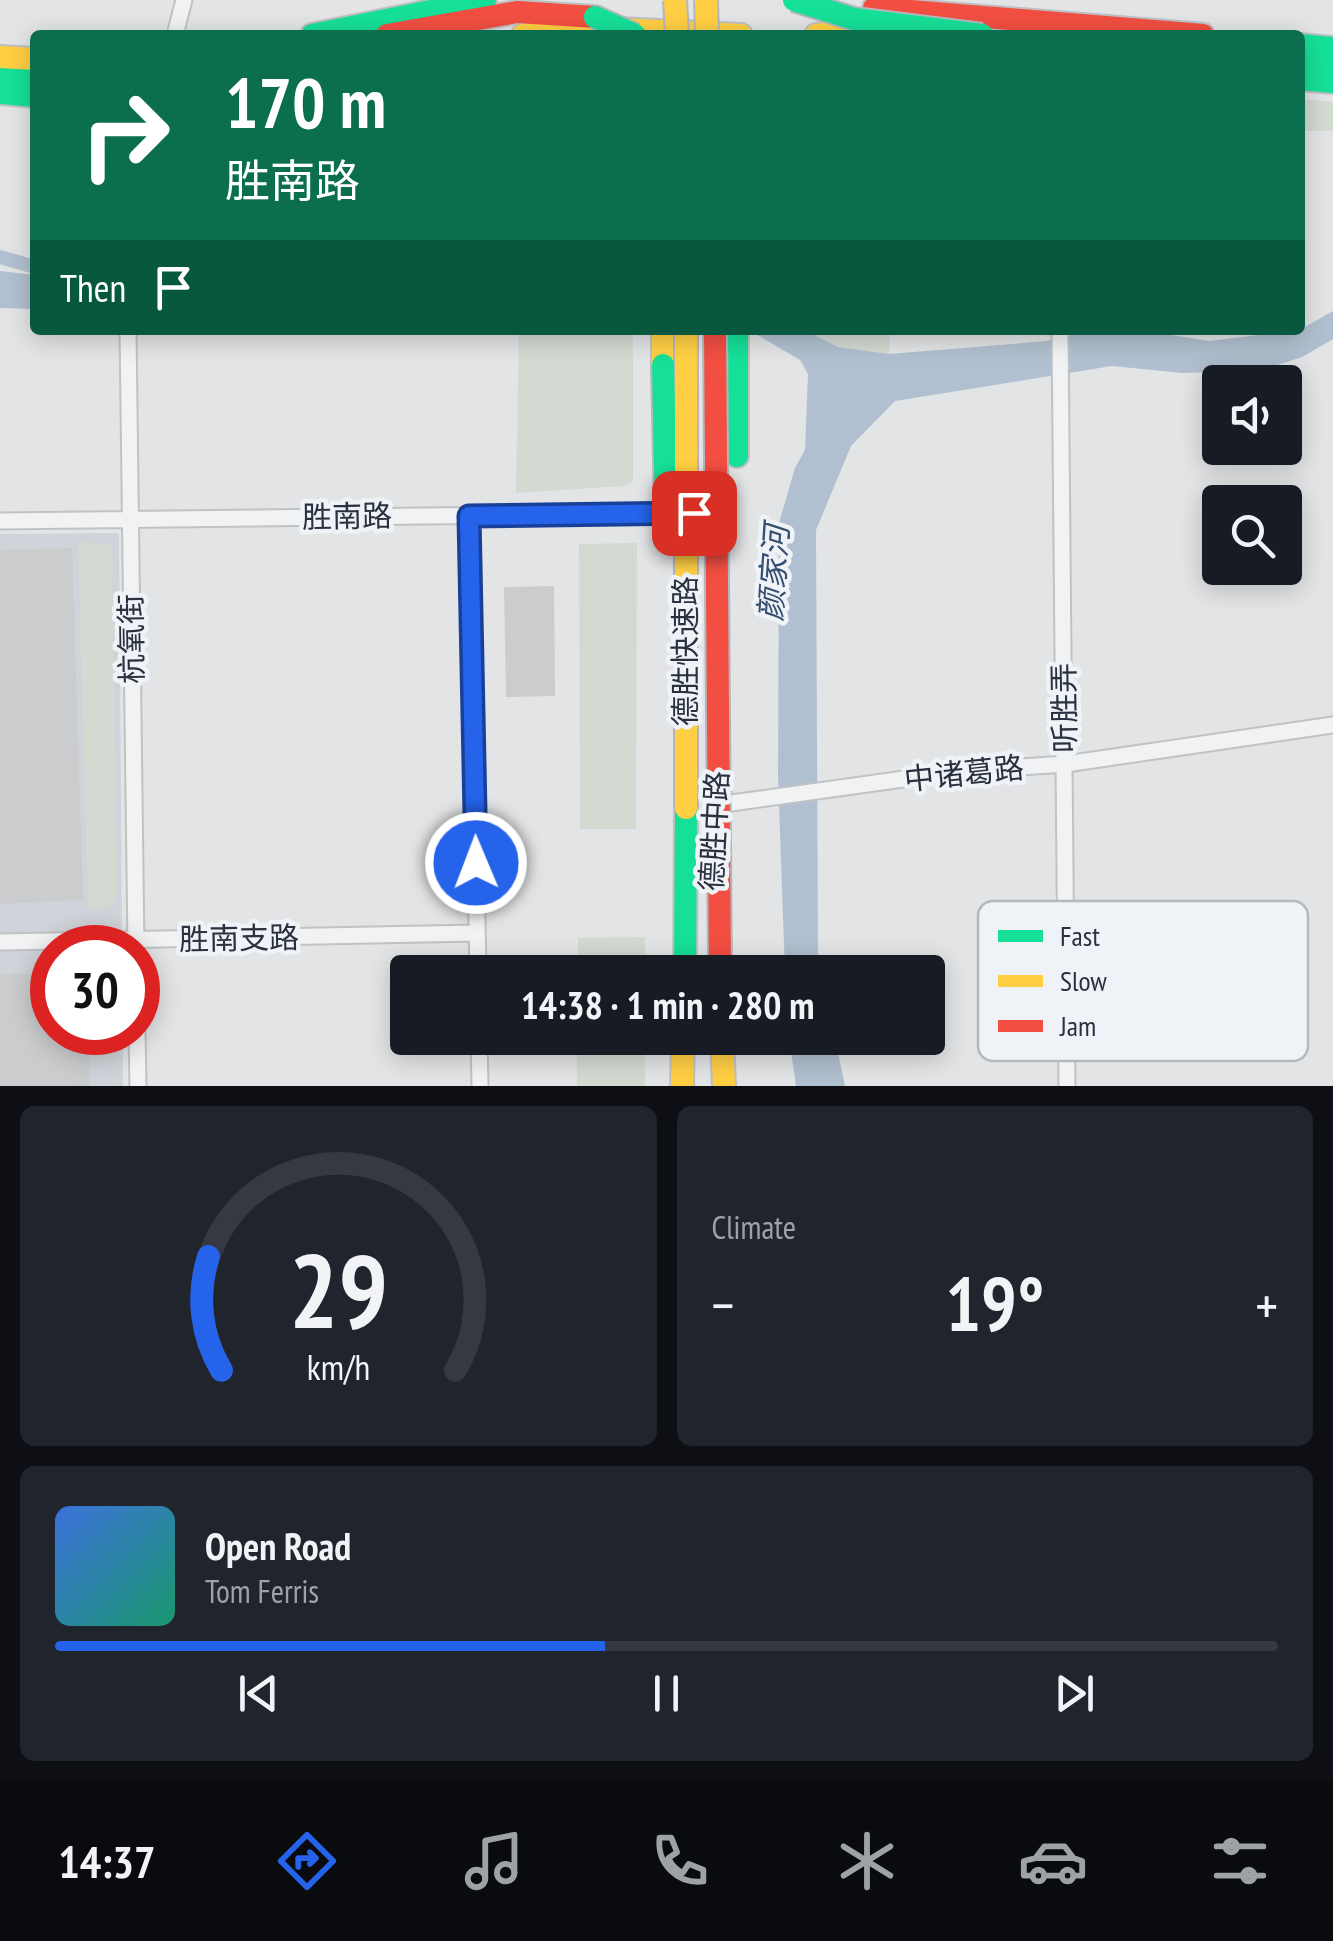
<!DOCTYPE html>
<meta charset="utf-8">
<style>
:root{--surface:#171b24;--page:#20242c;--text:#f1f3f6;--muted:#9ea1a6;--line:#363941;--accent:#2563eb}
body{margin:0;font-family:"PT Sans Narrow","Noto Sans SC",sans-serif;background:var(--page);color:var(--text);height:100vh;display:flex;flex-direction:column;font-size:38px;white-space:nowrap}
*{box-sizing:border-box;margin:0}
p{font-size:32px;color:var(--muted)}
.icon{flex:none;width:55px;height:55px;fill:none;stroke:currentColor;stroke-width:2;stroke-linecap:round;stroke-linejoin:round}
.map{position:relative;height:1086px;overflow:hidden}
.details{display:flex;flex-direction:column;gap:20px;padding:20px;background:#0d0f14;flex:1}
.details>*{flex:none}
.banner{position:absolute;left:30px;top:30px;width:1275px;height:305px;border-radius:10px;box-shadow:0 5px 25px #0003;background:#0b6e4f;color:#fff;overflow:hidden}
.fabs{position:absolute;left:1202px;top:365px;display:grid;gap:20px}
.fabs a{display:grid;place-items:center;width:100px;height:100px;border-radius:10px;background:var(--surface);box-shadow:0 5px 25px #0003;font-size:50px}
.speed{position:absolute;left:30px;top:925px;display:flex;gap:20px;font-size:50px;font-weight:700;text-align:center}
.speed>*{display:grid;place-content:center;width:130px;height:130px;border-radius:50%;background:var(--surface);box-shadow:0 5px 25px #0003;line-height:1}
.speed .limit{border:15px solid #d22;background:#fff;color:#111}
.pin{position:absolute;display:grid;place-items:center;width:85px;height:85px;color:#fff;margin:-42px;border-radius:20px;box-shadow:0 5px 15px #0006}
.me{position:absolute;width:110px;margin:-55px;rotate:359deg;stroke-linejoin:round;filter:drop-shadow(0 0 8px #0008)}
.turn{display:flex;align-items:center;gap:35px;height:210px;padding:0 30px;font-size:45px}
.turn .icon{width:130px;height:130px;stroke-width:2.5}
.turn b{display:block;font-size:70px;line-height:85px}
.then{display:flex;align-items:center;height:95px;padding:0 30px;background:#0003;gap:20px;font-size:38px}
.big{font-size:75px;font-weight:700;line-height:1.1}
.details .widget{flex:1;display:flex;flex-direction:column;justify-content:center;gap:15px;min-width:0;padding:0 35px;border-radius:15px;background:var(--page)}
.details .dial{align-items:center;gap:0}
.dial svg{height:260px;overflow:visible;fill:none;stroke:var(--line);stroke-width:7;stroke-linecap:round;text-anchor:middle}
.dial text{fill:var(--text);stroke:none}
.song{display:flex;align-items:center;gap:30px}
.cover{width:120px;height:120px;border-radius:15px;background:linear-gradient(135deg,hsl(220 70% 55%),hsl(160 70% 35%))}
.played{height:10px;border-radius:5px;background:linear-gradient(90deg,var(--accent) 45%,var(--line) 45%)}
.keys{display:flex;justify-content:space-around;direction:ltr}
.heat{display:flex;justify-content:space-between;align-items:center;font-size:55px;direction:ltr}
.details .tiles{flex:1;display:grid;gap:20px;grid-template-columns:1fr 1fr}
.widget:last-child{grid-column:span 2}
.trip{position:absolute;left:390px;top:955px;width:555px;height:100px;border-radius:10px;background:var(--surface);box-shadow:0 5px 25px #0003;font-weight:700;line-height:100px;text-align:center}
.tabs{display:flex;height:160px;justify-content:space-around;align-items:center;background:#090b0e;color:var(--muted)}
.tabs .icon{width:70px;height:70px}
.tabs .current{color:var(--accent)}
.tabs b{font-size:45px;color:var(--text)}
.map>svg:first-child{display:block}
.built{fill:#d0d3d9}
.green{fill:#d2dad2}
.water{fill:#b1c0d0}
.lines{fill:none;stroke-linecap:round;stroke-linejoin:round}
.canal{stroke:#b1c0d0;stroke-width:14}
.building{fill:#caccce}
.street-casing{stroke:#c0c2c4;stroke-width:19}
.fast-casing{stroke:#bec0c3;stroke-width:26}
.slow-casing{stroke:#bec0c3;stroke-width:26}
.jam-casing{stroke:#bec0c3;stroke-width:26}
.street{stroke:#f1f2f3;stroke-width:15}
.fast{stroke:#16e098;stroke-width:22}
.slow{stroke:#ffcf43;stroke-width:22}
.jam{stroke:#f24e42;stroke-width:22}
.fast-bridge-casing{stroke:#b4b7bb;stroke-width:26;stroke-linecap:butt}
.slow-bridge-casing{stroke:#b4b7bb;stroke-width:26;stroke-linecap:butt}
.jam-bridge-casing{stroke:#b4b7bb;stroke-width:26;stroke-linecap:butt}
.fast-bridge{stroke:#16e098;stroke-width:22}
.slow-bridge{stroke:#ffcf43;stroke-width:22}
.jam-bridge{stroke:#f24e42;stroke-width:22}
.route-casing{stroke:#184099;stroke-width:25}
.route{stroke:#2563eb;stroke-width:18}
.labels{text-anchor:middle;stroke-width:9;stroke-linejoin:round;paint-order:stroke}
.street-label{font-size:30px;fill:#29313f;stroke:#eff2f6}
.water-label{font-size:32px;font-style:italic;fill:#354f71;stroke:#eff2f6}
.key{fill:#eff2f6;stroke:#b4b8bf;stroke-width:2.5}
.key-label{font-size:28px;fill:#29313f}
</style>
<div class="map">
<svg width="1333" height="1086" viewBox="0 0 1333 1086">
<rect width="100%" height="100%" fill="#e2e4e6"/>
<path class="built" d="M119,533L122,947L52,948V1032L123,1033V1086H0V534Z"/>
<path class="green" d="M1300,99L1333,102V131H1300Z
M519,330H633V481L623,486L516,493Z
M804,330H890L889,354L838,347Z
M78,542L112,544L117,896L110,907L88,910Z
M637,543L636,829H580L579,544Z
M645,937V972H578V938Z
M577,1038H645V1086H577Z"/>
<path class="water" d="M0,271L35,275V309L0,308Z
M1333,311V339L1302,357L1262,370L1182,373L1112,366L895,401L851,446L816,530L818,952L822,972H785L778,777L779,523L795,468L805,450L808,374L800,360L749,330H804L838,347L889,354L1047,341L1092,330H1140L1209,341L1300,330Z
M789,1038H835L845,1086H796Z"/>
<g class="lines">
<path class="canal" d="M0,257L35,267"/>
</g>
<path class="building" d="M72,548L83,900L0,904V550Z
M554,586L555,696L506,697L504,587Z
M0,974H52V1032H90V1086H0Z"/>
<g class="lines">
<defs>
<path id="street" d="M175,35L184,0
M128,330L136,948
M1060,330L1067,1086
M469,515L478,972
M0,521L671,513
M717,805L961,771L1066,764L1333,725
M0,942L477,933
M137,1032L138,1086
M479,1038L480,1086"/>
<path id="fast" d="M312,35L485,0
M1300,45L1333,48
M1300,63L1333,67
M0,73L35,77
M1300,79L1333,82
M0,93L35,96
M737,330V456
M685,972L686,808"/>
<path id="slow" d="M523,35L576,27L741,35
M816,35L876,25
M0,57L35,59
M663,330V365
M722,1038L724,1086
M682,1086L683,1038"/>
<path id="jam" d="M874,8L1203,35
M387,35L517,12L595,17"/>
</defs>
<use href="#street" class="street-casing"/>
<use href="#fast" class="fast-casing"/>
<use href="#slow" class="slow-casing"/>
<use href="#jam" class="jam-casing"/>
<use href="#street" class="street"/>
<use href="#fast" class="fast"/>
<use href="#slow" class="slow"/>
<use href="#jam" class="jam"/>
<defs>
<path id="fast-bridge" d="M794,0L854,19L982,35
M595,17L635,35
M663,365L666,507"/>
<path id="slow-bridge" d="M675,0L677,35
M706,0L707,35
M686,330V808"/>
<path id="jam-bridge" d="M715,330L720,972"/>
</defs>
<use href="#fast-bridge" class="fast-bridge-casing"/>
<use href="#slow-bridge" class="slow-bridge-casing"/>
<use href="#jam-bridge" class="jam-bridge-casing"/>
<use href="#fast-bridge" class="fast-bridge"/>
<use href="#slow-bridge" class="slow-bridge"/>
<use href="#jam-bridge" class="jam-bridge"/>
</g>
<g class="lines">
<defs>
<path id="route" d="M476,863L469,516L694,513"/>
</defs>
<use href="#route" class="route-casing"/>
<use href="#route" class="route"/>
</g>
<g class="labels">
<g class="street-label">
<text transform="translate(347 517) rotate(-1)" y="10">胜南路</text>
<text transform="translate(132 639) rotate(-91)" y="10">杭氧街</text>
<text transform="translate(686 651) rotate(-90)" y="10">德胜快速路</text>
<text transform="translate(1065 708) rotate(-91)" y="10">听胜弄</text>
<text transform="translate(964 774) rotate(-6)" y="10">中诸葛路</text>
<text transform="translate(715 831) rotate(-87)" y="10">德胜中路</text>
<text transform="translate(239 939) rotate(-1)" y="10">胜南支路</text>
</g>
<g class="water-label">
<text transform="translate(774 573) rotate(-86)" y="11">颜家河</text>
</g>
</g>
<rect x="978" y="901" width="330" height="160" rx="15" class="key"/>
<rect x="998" y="930" width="45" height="12" fill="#16e098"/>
<rect x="998" y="975" width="45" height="12" fill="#ffcf43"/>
<rect x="998" y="1020" width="45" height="12" fill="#f24e42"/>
<g class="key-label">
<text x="1060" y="946">Fast</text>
<text x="1060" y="991">Slow</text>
<text x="1060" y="1036">Jam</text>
</g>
</svg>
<div class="fabs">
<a><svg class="icon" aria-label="sound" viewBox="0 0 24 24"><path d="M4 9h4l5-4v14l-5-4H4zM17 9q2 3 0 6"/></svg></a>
<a><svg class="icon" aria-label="search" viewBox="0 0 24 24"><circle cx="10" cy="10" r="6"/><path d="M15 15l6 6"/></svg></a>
</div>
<div class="speed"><div class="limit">30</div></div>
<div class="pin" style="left:694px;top:513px;background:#d93025"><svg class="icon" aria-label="arrive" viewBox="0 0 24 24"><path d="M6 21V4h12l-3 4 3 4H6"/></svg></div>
<svg class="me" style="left:476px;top:863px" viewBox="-20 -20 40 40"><circle r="17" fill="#2563eb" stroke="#fff" stroke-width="3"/><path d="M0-11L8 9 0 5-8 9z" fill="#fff"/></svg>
<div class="trip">14:38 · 1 min · 280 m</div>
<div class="banner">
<div class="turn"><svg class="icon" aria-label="right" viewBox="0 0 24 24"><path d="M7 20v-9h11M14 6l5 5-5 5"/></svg><div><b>170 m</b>胜南路</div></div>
<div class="then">Then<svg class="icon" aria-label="arrive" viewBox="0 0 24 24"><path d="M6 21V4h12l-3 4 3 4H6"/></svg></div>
</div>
</div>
<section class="details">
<div class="tiles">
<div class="widget dial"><svg viewBox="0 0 100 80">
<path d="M14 69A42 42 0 1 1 86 69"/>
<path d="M14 69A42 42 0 0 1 10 34" stroke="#2563eb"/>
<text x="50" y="56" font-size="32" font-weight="700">29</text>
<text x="50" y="72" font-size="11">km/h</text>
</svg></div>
<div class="widget"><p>Climate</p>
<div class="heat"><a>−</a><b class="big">19°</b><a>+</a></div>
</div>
<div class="widget">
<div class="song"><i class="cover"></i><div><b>Open Road</b><p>Tom Ferris</p></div></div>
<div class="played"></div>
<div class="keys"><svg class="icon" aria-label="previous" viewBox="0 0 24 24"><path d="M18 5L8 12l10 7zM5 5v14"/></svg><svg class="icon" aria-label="pause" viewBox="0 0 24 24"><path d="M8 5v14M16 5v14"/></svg><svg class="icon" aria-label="next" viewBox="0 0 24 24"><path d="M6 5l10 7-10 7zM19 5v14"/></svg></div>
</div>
</div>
</section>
<nav class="tabs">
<b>14:37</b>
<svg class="icon current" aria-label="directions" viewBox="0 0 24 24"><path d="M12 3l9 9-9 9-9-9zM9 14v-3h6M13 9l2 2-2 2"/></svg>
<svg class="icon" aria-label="music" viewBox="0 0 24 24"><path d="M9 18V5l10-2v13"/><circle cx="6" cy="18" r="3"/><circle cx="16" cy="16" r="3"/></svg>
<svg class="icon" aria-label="phone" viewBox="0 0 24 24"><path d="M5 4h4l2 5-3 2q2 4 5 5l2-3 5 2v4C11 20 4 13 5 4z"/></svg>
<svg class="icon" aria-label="climate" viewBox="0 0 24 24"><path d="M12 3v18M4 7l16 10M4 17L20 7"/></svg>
<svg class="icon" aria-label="car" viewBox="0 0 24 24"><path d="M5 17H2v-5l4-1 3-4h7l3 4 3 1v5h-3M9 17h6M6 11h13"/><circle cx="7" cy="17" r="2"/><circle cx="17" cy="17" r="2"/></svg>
<svg class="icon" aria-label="filters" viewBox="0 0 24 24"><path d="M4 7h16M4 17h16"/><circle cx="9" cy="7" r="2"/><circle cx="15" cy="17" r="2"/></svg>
</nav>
